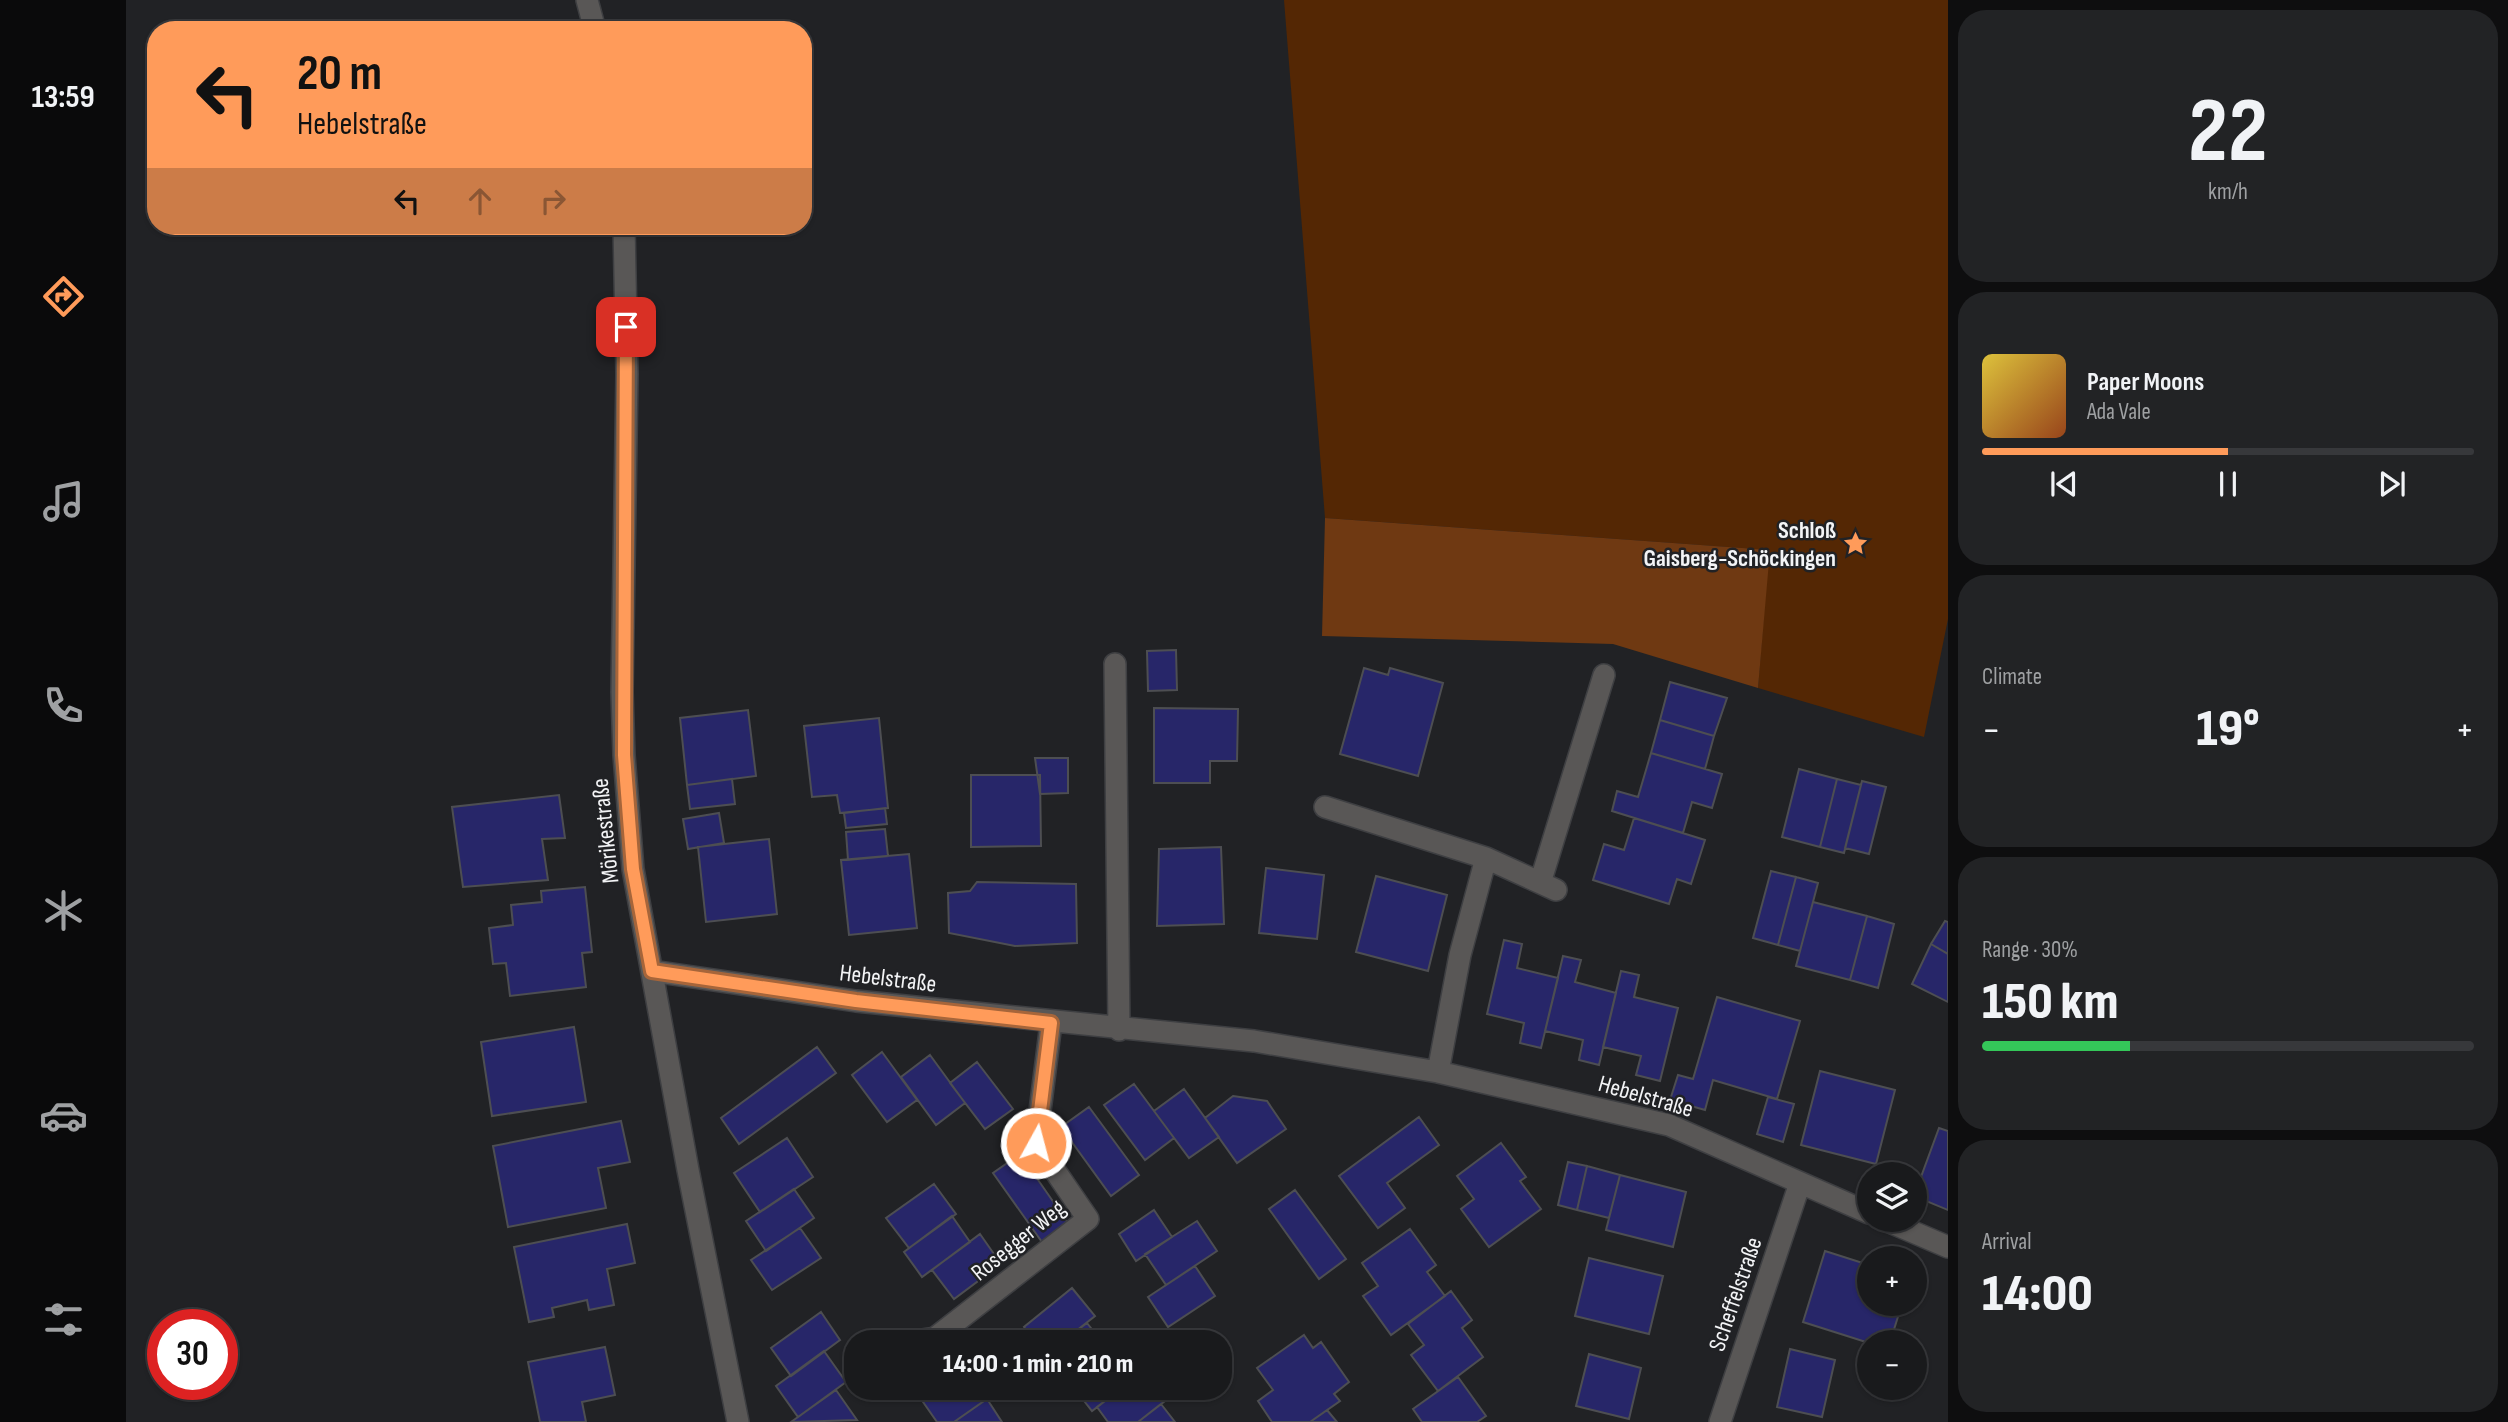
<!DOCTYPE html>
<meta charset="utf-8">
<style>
:root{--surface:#191a1c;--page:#222325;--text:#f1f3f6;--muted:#9fa1a3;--line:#37383b;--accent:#ff9b5a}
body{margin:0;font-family:"Sofia Sans Condensed",sans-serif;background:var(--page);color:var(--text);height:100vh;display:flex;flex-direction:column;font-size:26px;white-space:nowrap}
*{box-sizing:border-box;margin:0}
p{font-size:23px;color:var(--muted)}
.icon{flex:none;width:38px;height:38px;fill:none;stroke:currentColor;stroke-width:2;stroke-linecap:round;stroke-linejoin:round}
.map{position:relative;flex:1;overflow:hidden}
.drawer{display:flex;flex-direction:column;gap:10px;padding:10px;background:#0e0e0f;width:560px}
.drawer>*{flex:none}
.hud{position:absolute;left:21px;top:21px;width:665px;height:214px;border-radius:28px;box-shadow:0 2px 5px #0004,0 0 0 2px var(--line);background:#ff9b5a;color:#111;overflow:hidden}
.fabs{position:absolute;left:1731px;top:1162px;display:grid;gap:14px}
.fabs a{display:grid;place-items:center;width:70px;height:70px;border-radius:50%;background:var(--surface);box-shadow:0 2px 5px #0004,0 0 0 2px var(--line);font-size:35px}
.speed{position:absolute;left:21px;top:1309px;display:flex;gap:14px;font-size:35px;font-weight:700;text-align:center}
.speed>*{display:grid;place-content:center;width:91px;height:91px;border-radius:50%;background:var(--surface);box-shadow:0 2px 5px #0004,0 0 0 2px var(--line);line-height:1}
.speed .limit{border:10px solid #d22;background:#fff;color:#111}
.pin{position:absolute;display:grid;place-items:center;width:60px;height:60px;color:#fff;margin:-30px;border-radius:14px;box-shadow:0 4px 10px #0006}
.me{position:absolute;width:77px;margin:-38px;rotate:7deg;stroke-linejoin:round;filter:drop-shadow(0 0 5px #0008)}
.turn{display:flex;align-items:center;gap:24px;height:147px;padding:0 35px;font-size:32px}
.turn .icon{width:91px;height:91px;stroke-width:2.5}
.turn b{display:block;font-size:49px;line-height:60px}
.lanes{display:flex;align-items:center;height:66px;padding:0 35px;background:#0003;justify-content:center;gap:35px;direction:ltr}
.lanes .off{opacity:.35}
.big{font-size:52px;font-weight:800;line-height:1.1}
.drawer .card{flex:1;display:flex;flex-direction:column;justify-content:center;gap:10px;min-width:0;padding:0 24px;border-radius:28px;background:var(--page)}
.drawer .dial{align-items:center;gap:0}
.dial b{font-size:91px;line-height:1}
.song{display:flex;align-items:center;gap:21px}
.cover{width:84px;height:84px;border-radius:10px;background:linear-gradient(135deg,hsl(50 70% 55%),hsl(20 70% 35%))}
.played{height:7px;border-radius:4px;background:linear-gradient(90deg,var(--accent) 50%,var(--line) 50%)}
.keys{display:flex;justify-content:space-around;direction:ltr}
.heat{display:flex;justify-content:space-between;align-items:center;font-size:38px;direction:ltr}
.charge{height:10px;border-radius:5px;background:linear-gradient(90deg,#34c759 30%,var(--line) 0)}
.trip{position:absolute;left:718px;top:1330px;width:388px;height:70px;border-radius:28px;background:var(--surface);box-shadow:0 2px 5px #0004,0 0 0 2px var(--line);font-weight:800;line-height:70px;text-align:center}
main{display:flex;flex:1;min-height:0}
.tabs{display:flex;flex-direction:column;width:126px;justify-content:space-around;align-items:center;background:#0a0a0b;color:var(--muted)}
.tabs .icon{width:49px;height:49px}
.tabs .active{color:var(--accent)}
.tabs b{font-size:32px;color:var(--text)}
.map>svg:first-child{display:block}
.green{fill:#542704}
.forest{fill:#6f3912}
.building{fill:#272669;stroke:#4d4e52;stroke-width:2}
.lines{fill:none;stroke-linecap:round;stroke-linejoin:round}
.street-casing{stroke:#3e3f42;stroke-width:24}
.street{stroke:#595756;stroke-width:21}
.route-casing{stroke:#a6653a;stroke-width:18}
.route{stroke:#ff9b5a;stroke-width:12}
.labels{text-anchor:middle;stroke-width:5;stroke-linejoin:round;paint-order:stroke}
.poi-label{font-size:24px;font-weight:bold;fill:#f3f4f6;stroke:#212225;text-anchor:end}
.street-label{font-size:24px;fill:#f3f4f6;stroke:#212225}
</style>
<main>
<nav class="tabs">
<b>13:59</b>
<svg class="icon active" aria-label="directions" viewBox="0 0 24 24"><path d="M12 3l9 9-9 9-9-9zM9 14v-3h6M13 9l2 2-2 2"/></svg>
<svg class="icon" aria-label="music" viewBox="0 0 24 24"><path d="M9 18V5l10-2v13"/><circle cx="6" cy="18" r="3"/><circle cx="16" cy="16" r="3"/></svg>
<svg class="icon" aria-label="phone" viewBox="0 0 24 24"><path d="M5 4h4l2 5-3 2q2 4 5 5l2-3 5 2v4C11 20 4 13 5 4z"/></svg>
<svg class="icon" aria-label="climate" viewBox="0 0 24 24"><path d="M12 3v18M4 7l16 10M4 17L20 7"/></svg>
<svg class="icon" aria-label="car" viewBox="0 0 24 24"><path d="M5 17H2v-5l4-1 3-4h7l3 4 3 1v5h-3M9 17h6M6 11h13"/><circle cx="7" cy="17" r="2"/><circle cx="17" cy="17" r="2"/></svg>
<svg class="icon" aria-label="filters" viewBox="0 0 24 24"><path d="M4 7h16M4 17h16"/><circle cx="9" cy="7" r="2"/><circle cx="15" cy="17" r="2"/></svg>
</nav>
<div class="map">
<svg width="1822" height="1422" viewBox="0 0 1822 1422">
<rect width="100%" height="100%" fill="#212225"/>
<path class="green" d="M1158,0H1822V619L1798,737L1632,688L1643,550L1199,518Z"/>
<path class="forest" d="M1199,518L1644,550L1632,688L1487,644L1196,636Z"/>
<path class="building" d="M1050,650L1051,690L1022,691L1021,651Z
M1238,668L1262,675L1264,668L1317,683L1292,776L1214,754Z
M1544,682L1601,698L1588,736L1534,720Z
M1028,708L1112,709L1111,761H1084V783H1028Z
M622,710L630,776L561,785L554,718Z
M753,718L762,808L714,813L711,795L686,797L678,726Z
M1534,720L1588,736L1579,769L1525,753Z
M1525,753L1596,774L1586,808L1566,802L1557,833L1486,811L1491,791L1512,797Z
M909,758H942V793L914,794Z
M1673,769L1711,779L1694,847L1656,837Z
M845,775H914L915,846L845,847Z
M606,779L609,804L564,809L561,785Z
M1711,779L1735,785L1718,853L1694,847Z
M1736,781L1760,787L1743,854L1719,848Z
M433,795L439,838L416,839L422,880L337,887L326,807Z
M759,808L761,824L720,828L718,813Z
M593,813L598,843L562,849L557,819Z
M1508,818L1579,840L1565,884L1551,879L1543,904L1467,880L1478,844L1498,850Z
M759,829L762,856L722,860L720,832Z
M643,839L651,914L580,922L572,847Z
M1095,847L1098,924L1031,926L1033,849Z
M783,854L791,928L723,935L715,860Z
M1140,868L1198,875L1191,939L1133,933Z
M1645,871L1670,877L1652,945L1627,938Z
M1250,876L1321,895L1302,971L1230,952Z
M1670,877L1692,883L1674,951L1652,945Z
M851,882L950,884L951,943L889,946L823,933L822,893L844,891Z
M459,887L466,952L456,953L460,987L384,996L380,963L367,964L363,928L387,925L385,905L416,902L415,891Z
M1687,902L1741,916L1724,980L1670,966Z
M1741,916L1768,924L1752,988L1724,980Z
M1819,921L1822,922V954L1805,944Z
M1378,940L1396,944L1391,968L1432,978L1415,1048L1394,1043L1398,1023L1361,1014Z
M1805,944L1822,954V1002L1786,984Z
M1437,956L1455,960L1449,982L1490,993L1473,1065L1453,1060L1457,1040L1419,1031Z
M1495,971L1513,975L1508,997L1552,1008L1534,1081L1510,1075L1515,1056L1477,1047Z
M1591,997L1674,1021L1651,1099L1587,1080L1579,1110L1544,1100L1552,1075L1567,1079Z
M448,1027L460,1102L366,1116L355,1042Z
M691,1047L710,1073L613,1144L595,1118Z
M756,1052L791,1100L761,1122L726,1075Z
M804,1055L839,1103L810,1125L775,1077Z
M851,1062L887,1109L859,1129L824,1083Z
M1694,1071L1769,1090L1750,1164L1675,1145Z
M1008,1084L1048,1138L1019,1160L978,1105Z
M1058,1089L1093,1137L1063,1158L1028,1111Z
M1107,1096L1141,1101L1160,1129L1111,1163L1079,1118Z
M1642,1097L1668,1104L1657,1142L1631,1134Z
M963,1107L1013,1175L985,1196L935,1127Z
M1293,1117L1313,1145L1261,1183L1279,1208L1252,1228L1213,1176Z
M495,1121L504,1162L472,1168L480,1208L382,1227L367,1146Z
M1813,1128L1822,1131V1210L1788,1196Z
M661,1138L687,1177L634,1212L608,1173Z
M1375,1143L1400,1177L1394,1181L1415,1209L1363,1247L1335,1209L1348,1199L1331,1176Z
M894,1154L942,1223L916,1242L867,1173Z
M1442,1162L1461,1166L1451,1210L1432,1205Z
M1461,1166L1494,1175L1483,1218L1451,1210Z
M1494,1175L1560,1192L1547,1247L1480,1230Z
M808,1184L830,1214L783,1248L760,1218Z
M668,1189L688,1218L640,1251L620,1221Z
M1169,1190L1220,1259L1193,1279L1143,1209Z
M1028,1210L1046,1237L1010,1261L993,1234Z
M826,1216L844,1242L796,1277L778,1252Z
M1071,1221L1091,1251L1040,1285L1019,1254Z
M501,1224L509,1263L481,1269L488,1305L463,1310L461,1300L426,1308L428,1317L403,1322L388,1247Z
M674,1228L695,1258L646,1290L625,1260Z
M1284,1229L1310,1265L1301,1272L1319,1296L1265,1335L1237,1296L1252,1286L1236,1263Z
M854,1234L875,1264L828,1299L806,1270Z
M1699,1251L1743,1265V1304H1776L1764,1342L1743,1343L1677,1322Z
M1463,1258L1537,1276L1523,1334L1449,1316Z
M1069,1266L1089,1296L1042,1327L1022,1297Z
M946,1288L969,1316L936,1342H910L898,1327Z
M1325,1291L1346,1320L1336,1328L1357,1357L1312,1391L1285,1355L1298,1345L1282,1324Z
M695,1312L714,1340L665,1376L645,1348Z
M961,1323L976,1342H936Z
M1178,1335L1187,1348L1195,1342L1223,1382L1208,1394L1214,1401L1184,1422H1146L1132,1401L1147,1390L1131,1368Z
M479,1347L489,1395L456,1402L460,1422H414L402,1362Z
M1664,1349L1709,1360L1696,1417L1651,1407Z
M698,1351L720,1382L672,1417L650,1386Z
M1463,1354L1515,1368L1503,1419L1450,1406Z
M1332,1377L1360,1416L1351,1422H1296L1287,1409Z
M811,1388H859L865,1396L828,1422H811L795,1399Z
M948,1388H996L966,1411Z
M996,1388H1029L1039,1401L1012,1422H982L971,1407Z
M710,1390L731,1420L665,1422L672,1417Z
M861,1399L876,1422H828Z
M1035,1404L1049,1422H1012Z
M1201,1410L1211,1422H1184Z"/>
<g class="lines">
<defs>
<path id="street" d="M461,0L469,30
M498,226L501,374L496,692L498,755L507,869L562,1170L612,1422
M989,664L993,1030
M1199,807L1360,858L1334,955L1312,1072
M1360,858L1430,890
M1415,880L1478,675
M526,971L730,1001L1128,1041L1312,1072L1543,1125L1743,1213
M1759,1220L1822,1247
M782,1342L809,1338L962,1219L910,1143L925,1023
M1594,1422L1674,1183"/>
</defs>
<use href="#street" class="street-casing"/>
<use href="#street" class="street"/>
</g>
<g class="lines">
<defs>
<path id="route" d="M500,327L498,755L507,869L526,971L730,1001L925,1023L910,1143"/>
</defs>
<use href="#route" class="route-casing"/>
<use href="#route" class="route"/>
</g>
<defs>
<symbol id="sight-bare" viewBox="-9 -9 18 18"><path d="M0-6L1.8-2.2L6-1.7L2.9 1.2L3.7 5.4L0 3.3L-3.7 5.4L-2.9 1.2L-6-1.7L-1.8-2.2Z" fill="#ff9b5a" stroke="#212225" stroke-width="2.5" paint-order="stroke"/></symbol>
</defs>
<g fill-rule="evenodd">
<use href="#sight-bare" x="1712" y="526" width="35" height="35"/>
</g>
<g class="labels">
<g class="poi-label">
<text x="1710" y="538">Schloß<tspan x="1710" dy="28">Gaisberg-Schöckingen</tspan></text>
</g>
<g class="street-label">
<text transform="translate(479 831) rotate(-96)" y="8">Mörikestraße</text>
<text transform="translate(762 978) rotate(7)" y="8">Hebelstraße</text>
<text transform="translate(1520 1096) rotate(16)" y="8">Hebelstraße</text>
<text transform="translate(892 1240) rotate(-39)" y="8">Rosegger Weg</text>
<text transform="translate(1609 1294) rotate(-71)" y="8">Scheffelstraße</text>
</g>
</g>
</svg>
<div class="fabs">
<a><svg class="icon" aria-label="layers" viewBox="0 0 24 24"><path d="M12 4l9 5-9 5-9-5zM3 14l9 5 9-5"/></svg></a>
<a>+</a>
<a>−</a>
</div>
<div class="speed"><div class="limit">30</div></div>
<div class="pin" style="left:500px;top:327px;background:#d93025"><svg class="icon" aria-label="arrive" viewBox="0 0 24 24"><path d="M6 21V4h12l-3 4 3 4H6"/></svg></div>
<svg class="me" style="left:910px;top:1143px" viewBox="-20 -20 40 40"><circle r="17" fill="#ff9b5a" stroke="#fff" stroke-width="3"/><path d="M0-11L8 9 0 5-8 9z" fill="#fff"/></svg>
<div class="trip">14:00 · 1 min · 210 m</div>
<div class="hud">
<div class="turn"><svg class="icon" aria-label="left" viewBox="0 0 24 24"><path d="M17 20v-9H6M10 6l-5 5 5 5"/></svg><div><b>20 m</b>Hebelstraße</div></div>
<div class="lanes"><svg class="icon" aria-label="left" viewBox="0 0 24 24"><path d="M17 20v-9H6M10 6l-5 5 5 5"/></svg><svg class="icon off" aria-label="ahead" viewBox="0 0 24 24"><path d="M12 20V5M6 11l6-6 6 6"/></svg><svg class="icon off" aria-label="right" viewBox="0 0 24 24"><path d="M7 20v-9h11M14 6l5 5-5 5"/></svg></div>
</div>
</div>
<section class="drawer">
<div class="card dial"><b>22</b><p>km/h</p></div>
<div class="card">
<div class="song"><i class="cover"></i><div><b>Paper Moons</b><p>Ada Vale</p></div></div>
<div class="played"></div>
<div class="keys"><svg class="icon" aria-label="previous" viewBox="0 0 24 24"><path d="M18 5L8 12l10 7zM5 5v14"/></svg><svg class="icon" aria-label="pause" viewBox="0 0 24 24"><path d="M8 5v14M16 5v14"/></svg><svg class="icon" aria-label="next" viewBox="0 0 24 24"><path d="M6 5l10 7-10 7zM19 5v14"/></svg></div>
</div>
<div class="card"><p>Climate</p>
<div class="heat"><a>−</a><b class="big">19°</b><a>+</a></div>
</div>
<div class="card"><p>Range · 30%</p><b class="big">150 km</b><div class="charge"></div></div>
<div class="card"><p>Arrival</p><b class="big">14:00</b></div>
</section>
</main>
